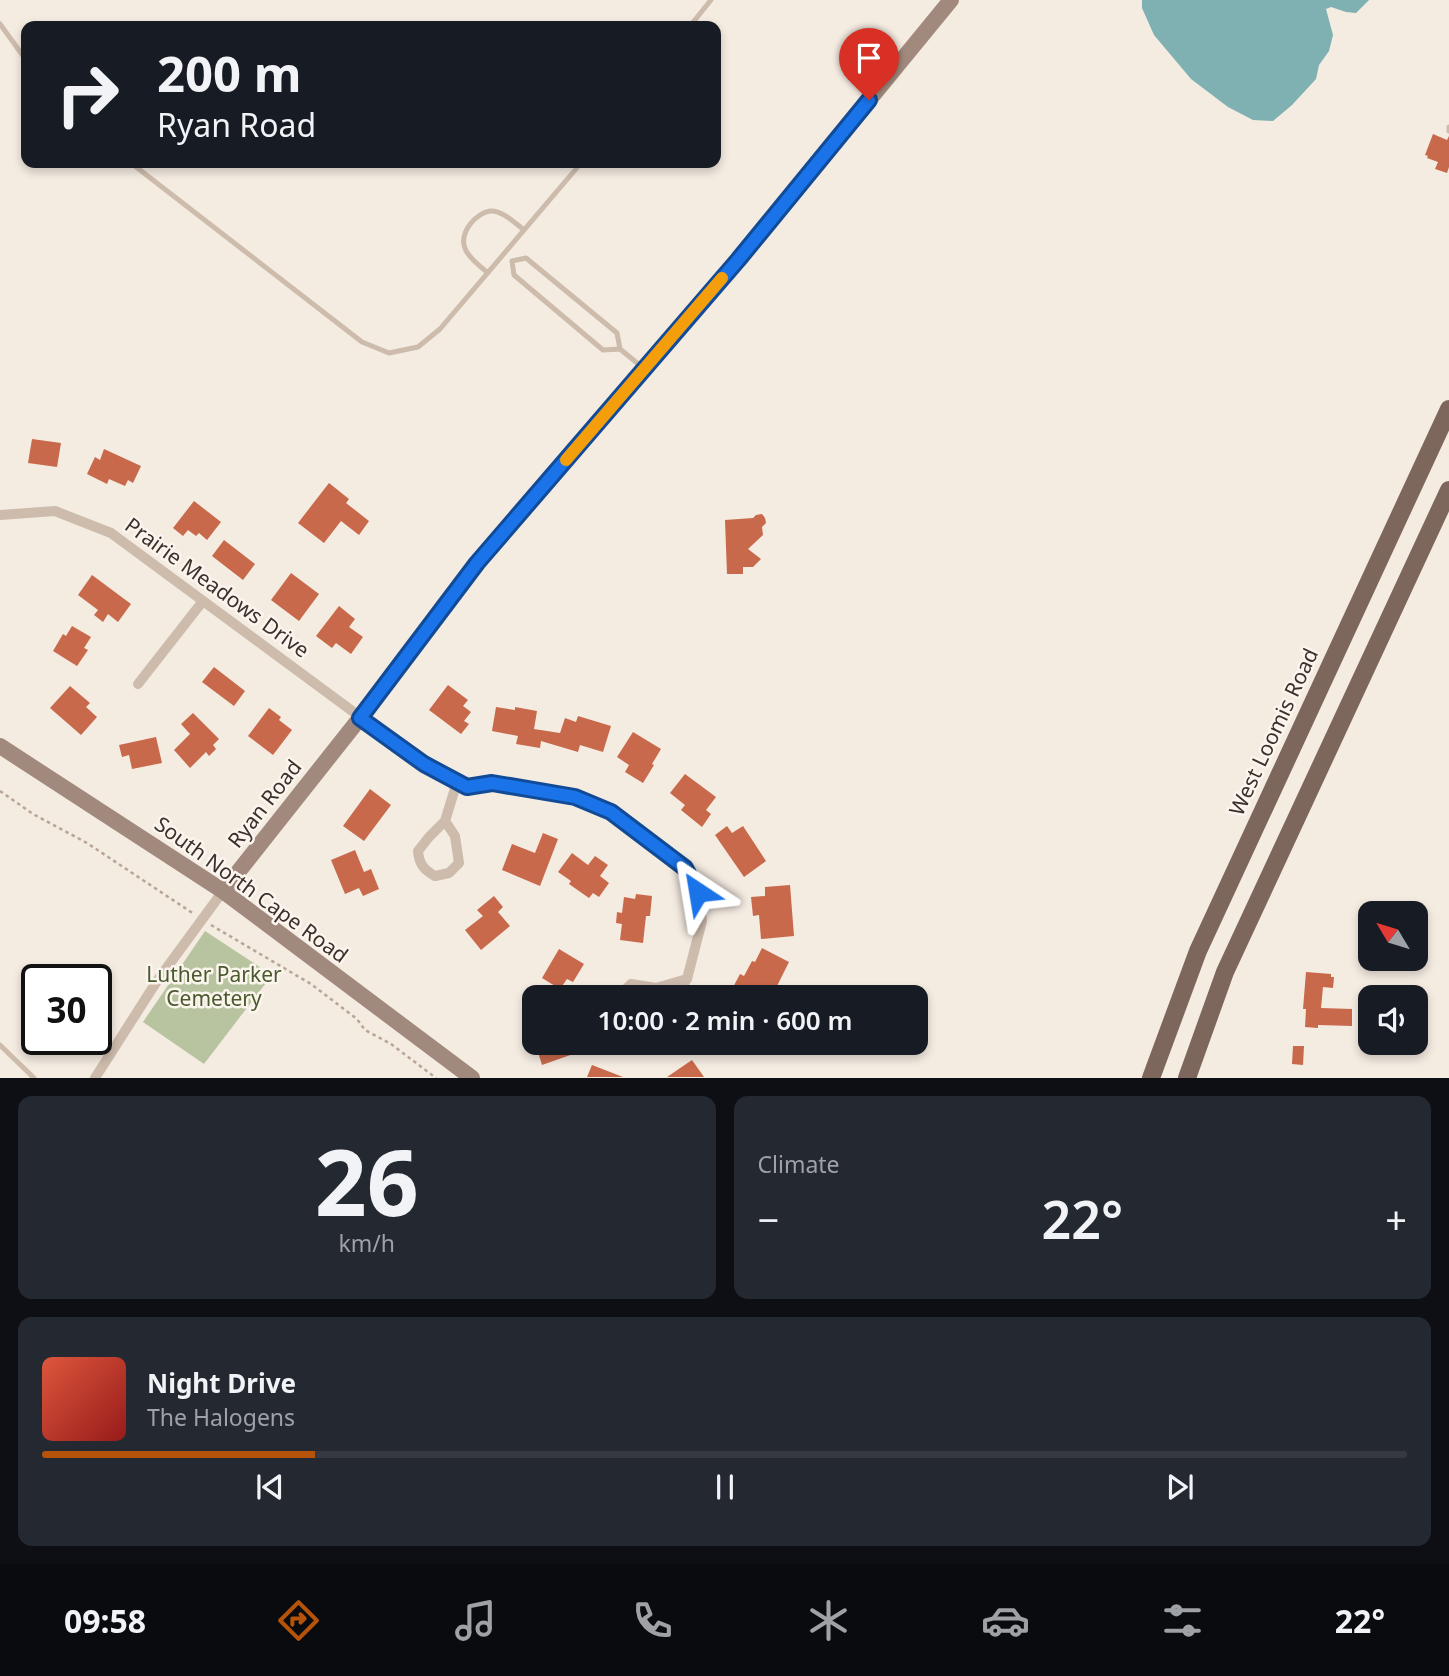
<!DOCTYPE html>
<meta charset="utf-8">
<style>
:root{--surface:#171b24;--page:#242831;--text:#f1f3f6;--muted:#9ea1a6;--line:#363941;--accent:#b45309}
body{margin:0;font-family:"Noto Sans",sans-serif;background:var(--page);color:var(--text);height:100vh;display:flex;flex-direction:column;font-size:26px;white-space:nowrap}
*{box-sizing:border-box;margin:0}
p{font-size:23px;color:var(--muted)}
.icon{flex:none;width:38px;height:38px;fill:none;stroke:currentColor;stroke-width:2;stroke-linecap:round;stroke-linejoin:round}
.map{position:relative;height:1078px;overflow:hidden}
.panel{display:flex;flex-direction:column;gap:18px;padding:18px;background:#0d0f14;flex:1}
.panel>*{flex:none}
.top-card{position:absolute;left:21px;top:21px;width:700px;height:147px;border-radius:14px;box-shadow:0 4px 10px #0003;background:#171b24;color:var(--text);overflow:hidden}
.needle{width:46px;rotate:308deg}
.tools{position:absolute;left:1358px;top:901px;display:grid;gap:14px}
.tools a{display:grid;place-items:center;width:70px;height:70px;border-radius:14px;background:var(--surface);box-shadow:0 4px 10px #0003;font-size:35px}
.speed{position:absolute;left:21px;top:964px;display:flex;gap:14px;font-size:35px;font-weight:700;text-align:center}
.speed>*{display:grid;place-content:center;width:91px;height:91px;border-radius:50%;background:var(--surface);box-shadow:0 4px 10px #0003;line-height:1}
.speed .limit{border:4px solid #111;border-radius:10px;background:#fff;color:#111}
.pin{position:absolute;display:grid;place-items:center;width:60px;height:60px;color:#fff;margin:-72px -30px;border-radius:50% 50% 50% 0;rotate:-45deg;box-shadow:0 0 7px #0007}
.pin .icon{rotate:45deg}
.me{position:absolute;width:77px;margin:-38px;rotate:327deg;stroke-linejoin:round;filter:drop-shadow(0 0 5px #0008)}
.turn{display:flex;align-items:center;gap:24px;height:147px;padding:0 21px;font-size:32px}
.turn .icon{width:91px;height:91px;stroke-width:2.5}
.turn b{display:block;font-size:49px;line-height:60px}
.big{font-size:52px;font-weight:600;line-height:1.1}
.panel .card{flex:1;display:flex;flex-direction:column;justify-content:center;gap:10px;min-width:0;padding:0 24px;border-radius:14px;background:var(--page)}
.panel .dial{align-items:center;gap:0}
.dial b{font-size:91px;line-height:1}
.song{display:flex;align-items:center;gap:21px}
.cover{width:84px;height:84px;border-radius:10px;background:linear-gradient(135deg,hsl(10 70% 55%),hsl(0 70% 35%))}
.played{height:7px;border-radius:4px;background:linear-gradient(90deg,var(--accent) 20%,var(--line) 20%)}
.keys{display:flex;justify-content:space-around;direction:ltr}
.heat{display:flex;justify-content:space-between;align-items:center;font-size:38px;direction:ltr}
.panel .tiles{flex:1;display:grid;gap:18px;grid-template-columns:1fr 1fr}
.card:last-child{grid-column:span 2}
.trip{position:absolute;left:522px;top:985px;width:406px;height:70px;border-radius:14px;background:var(--surface);box-shadow:0 4px 10px #0003;font-weight:600;line-height:70px;text-align:center}
.menu{display:flex;height:112px;justify-content:space-around;align-items:center;background:#090b0e;color:var(--muted)}
.menu .icon{width:49px;height:49px}
.menu .current{color:var(--accent)}
.menu b{font-size:32px;color:var(--text)}
.map>svg:first-child{display:block}
.green{fill:#b8c4a0}
.water{fill:#7fb0b2}
.building{fill:#c8694b}
.lines{fill:none;stroke-linecap:round;stroke-linejoin:round}
.path{stroke:#b9a596;stroke-width:2.5;stroke-dasharray:3.5 3.5;stroke-linecap:butt}
.lane{stroke:#cdbbac;stroke-width:5}
.street{stroke:#cdbbac;stroke-width:10}
.secondary{stroke:#a18a7d;stroke-width:16}
.primary{stroke:#7d675c;stroke-width:18}
.route-casing{stroke:#114b97;stroke-width:18}
.route{stroke:#1a73e8;stroke-width:12}
.slow{stroke:#f59e0b;stroke-width:12}
.labels{text-anchor:middle;stroke-width:5;stroke-linejoin:round;paint-order:stroke}
.street-label{font-size:21px;fill:#3b302b;stroke:#fbf5ee}
.park-label{font-size:21px;fill:#4a5a2e;stroke:#fbf5ee}
</style>
<div class="map">
<svg width="1449" height="1078" viewBox="0 0 1449 1078">
<rect width="100%" height="100%" fill="#f4ebe1"/>
<path class="green" d="M205,931L272,975L204,1064L143,1022Z"/>
<path class="water" d="M1142,0H1369L1356,13L1346,12L1331,7L1326,9L1333,35L1329,51L1319,65L1316,79L1292,105L1273,121L1253,120L1228,107L1191,79L1154,35L1142,8Z"/>
<path class="building" d="M1433,134L1447,140L1449,136V167L1447,173L1435,169L1438,162L1427,158L1428,156L1425,155Z
M32,439L61,443L57,467L28,463Z
M104,449L141,466L133,483L128,480L125,486L109,479L107,484L87,474L95,457L100,460Z
M329,483L349,499L346,503L369,521L359,535L341,521L324,543L298,523Z
M194,501L221,522L207,540L199,533L196,536L188,530L183,536L173,528Z
M762,514L765,518L766,523L762,527L763,535L748,549L761,559L753,567H743V574H727L725,520L753,518L756,515Z
M224,540L255,564L243,580L212,556Z
M291,573L319,594L299,621L271,600Z
M92,575L131,604L118,622L108,614L103,622L94,615L98,610L78,595Z
M339,606L355,619L349,627L363,637L351,654L336,643L332,648L316,636Z
M72,626L91,637L84,648L88,650L77,666L53,651L63,634L66,636Z
M214,667L245,691L234,706L202,682Z
M448,685L468,700L463,706L471,712L464,721L469,724L461,734L429,710Z
M70,686L90,703L86,707L97,717L81,735L50,708Z
M496,707L515,710V707L537,711L534,729L560,733L565,718L576,722L578,716L611,726L603,752L580,745L578,752L541,741L540,748L516,744L518,736L492,731Z
M269,708L281,717L279,720L292,730L273,755L248,736Z
M193,713L219,739L213,745L216,749L209,756L206,752L190,768L174,750L190,734L181,724Z
M633,732L661,749L652,764L654,765L643,783L625,772L629,765L617,757Z
M156,737L162,763L132,769L129,755L122,757L119,745Z
M685,774L716,797L706,810L711,814L702,827L681,810L685,805L670,793Z
M370,789L391,805L364,841L343,826Z
M727,826L732,833L743,826L766,861L744,877L715,835Z
M543,833L558,839L540,886L502,870L512,844L535,853Z
M355,850L364,872L371,869L379,889L363,896L359,888L345,894L331,860Z
M572,853L588,865L595,856L608,865L600,876L609,883L599,897L593,893L589,898L569,884L571,881L558,872Z
M790,885L794,936L761,939L759,915L753,916L751,897L765,896V887Z
M636,894L652,896L650,916H646L643,943L620,940L622,924L616,923L617,912L622,913L624,897L635,899Z
M494,896L503,907L498,912L510,926L481,950L465,930L483,916L477,910Z
M762,948L789,962L771,998H739L730,993L740,974L744,976L752,961L755,962Z
M559,949L584,964L573,982L567,979L560,989L542,978Z
M1306,972L1331,974V977H1334L1333,988L1323,987L1321,1008L1352,1009V1026L1318,1025V1028L1305,1027L1306,1009H1303Z
M535,1043H575L579,1052L542,1065Z
M1293,1046H1304L1303,1065L1292,1064Z
M692,1060L704,1077H667Z
M592,1065L623,1077H587Z"/>
<g class="lines">
<path class="path" d="M0,791L33,814L87,843L194,914
M211,925L311,984L357,1019L365,1030L391,1044L436,1078"/>
<path class="lane" d="M0,24L26,60
M690,26L711,0
M1449,127V131
M131,163L362,342L389,353L418,347L440,329L581,163
M488,273C471,259 453,246 471,223C475,218 483,212 490,211C502,210 515,223 524,230
M620,349L603,350L514,275L512,261L526,258L617,333L620,349L642,367
M0,1045L34,1078"/>
<path class="street" d="M0,515L55,511L111,533L424,764L467,787L492,783L575,797L611,812L685,868L698,892L702,921L687,979L673,998
M138,684L203,601
M445,821L455,836L459,863L449,873L435,876C424,870 419,864 418,851L429,837L445,821L457,782
M617,998L631,984L656,988L687,979
M95,1078L157,981L223,891"/>
<path class="secondary" d="M0,746L223,891L472,1078
M223,891L360,718L477,563L738,260L951,0"/>
<path class="primary" d="M1151,1078L1198,951L1449,409
M1187,1078L1225,972L1449,490"/>
</g>
<g class="lines">
<defs>
<path id="route" d="M698,892L685,868L611,812L575,797L492,783L467,787L424,764L360,718L477,563L738,260L869,100"/>
</defs>
<use href="#route" class="route-casing"/>
<use href="#route" class="route"/>
<path class="slow" d="M566,460L722,278"/>
</g>
<g class="labels">
<g class="street-label">
<text transform="translate(217 588) rotate(36)" y="7">Prairie Meadows Drive</text>
<text transform="translate(1274 732) rotate(-65)" y="7">West Loomis Road</text>
<text transform="translate(265 804) rotate(-52)" y="7">Ryan Road</text>
<text transform="translate(251 890) rotate(36)" y="7">South North Cape Road</text>
</g>
<g class="park-label">
<text x="214" y="982">Luther Parker<tspan x="214" dy="24">Cemetery</tspan></text>
</g>
</g>
</svg>
<div class="tools">
<a><svg class="needle" viewBox="-14 -14 28 28"><path d="M0-13l5 13h-10z" fill="#e53935"/><path d="M0 13l5-13h-10z" fill="#9ea1a6"/></svg></a>
<a><svg class="icon" aria-label="sound" viewBox="0 0 24 24"><path d="M4 9h4l5-4v14l-5-4H4zM17 9q2 3 0 6"/></svg></a>
</div>
<div class="speed"><div class="limit">30</div></div>
<div class="pin" style="left:869px;top:100px;background:#d93025"><svg class="icon" aria-label="arrive" viewBox="0 0 24 24"><path d="M6 21V4h12l-3 4 3 4H6"/></svg></div>
<svg class="me" style="left:698px;top:892px" viewBox="-20 -20 40 40"><path d="M0-17L14 15 0 8-14 15z" fill="#1a73e8" stroke="#fff" stroke-width="4"/></svg>
<div class="trip">10:00 · 2 min · 600 m</div>
<div class="top-card">
<div class="turn"><svg class="icon" aria-label="right" viewBox="0 0 24 24"><path d="M7 20v-9h11M14 6l5 5-5 5"/></svg><div><b>200 m</b>Ryan Road</div></div>
</div>
</div>
<section class="panel">
<div class="tiles">
<div class="card dial"><b>26</b><p>km/h</p></div>
<div class="card"><p>Climate</p>
<div class="heat"><a>−</a><b class="big">22°</b><a>+</a></div>
</div>
<div class="card">
<div class="song"><i class="cover"></i><div><b>Night Drive</b><p>The Halogens</p></div></div>
<div class="played"></div>
<div class="keys"><svg class="icon" aria-label="previous" viewBox="0 0 24 24"><path d="M18 5L8 12l10 7zM5 5v14"/></svg><svg class="icon" aria-label="pause" viewBox="0 0 24 24"><path d="M8 5v14M16 5v14"/></svg><svg class="icon" aria-label="next" viewBox="0 0 24 24"><path d="M6 5l10 7-10 7zM19 5v14"/></svg></div>
</div>
</div>
</section>
<nav class="menu">
<b>09:58</b>
<svg class="icon current" aria-label="directions" viewBox="0 0 24 24"><path d="M12 3l9 9-9 9-9-9zM9 14v-3h6M13 9l2 2-2 2"/></svg>
<svg class="icon" aria-label="music" viewBox="0 0 24 24"><path d="M9 18V5l10-2v13"/><circle cx="6" cy="18" r="3"/><circle cx="16" cy="16" r="3"/></svg>
<svg class="icon" aria-label="phone" viewBox="0 0 24 24"><path d="M5 4h4l2 5-3 2q2 4 5 5l2-3 5 2v4C11 20 4 13 5 4z"/></svg>
<svg class="icon" aria-label="climate" viewBox="0 0 24 24"><path d="M12 3v18M4 7l16 10M4 17L20 7"/></svg>
<svg class="icon" aria-label="car" viewBox="0 0 24 24"><path d="M5 17H2v-5l4-1 3-4h7l3 4 3 1v5h-3M9 17h6M6 11h13"/><circle cx="7" cy="17" r="2"/><circle cx="17" cy="17" r="2"/></svg>
<svg class="icon" aria-label="filters" viewBox="0 0 24 24"><path d="M4 7h16M4 17h16"/><circle cx="9" cy="7" r="2"/><circle cx="15" cy="17" r="2"/></svg>
<b>22°</b>
</nav>
